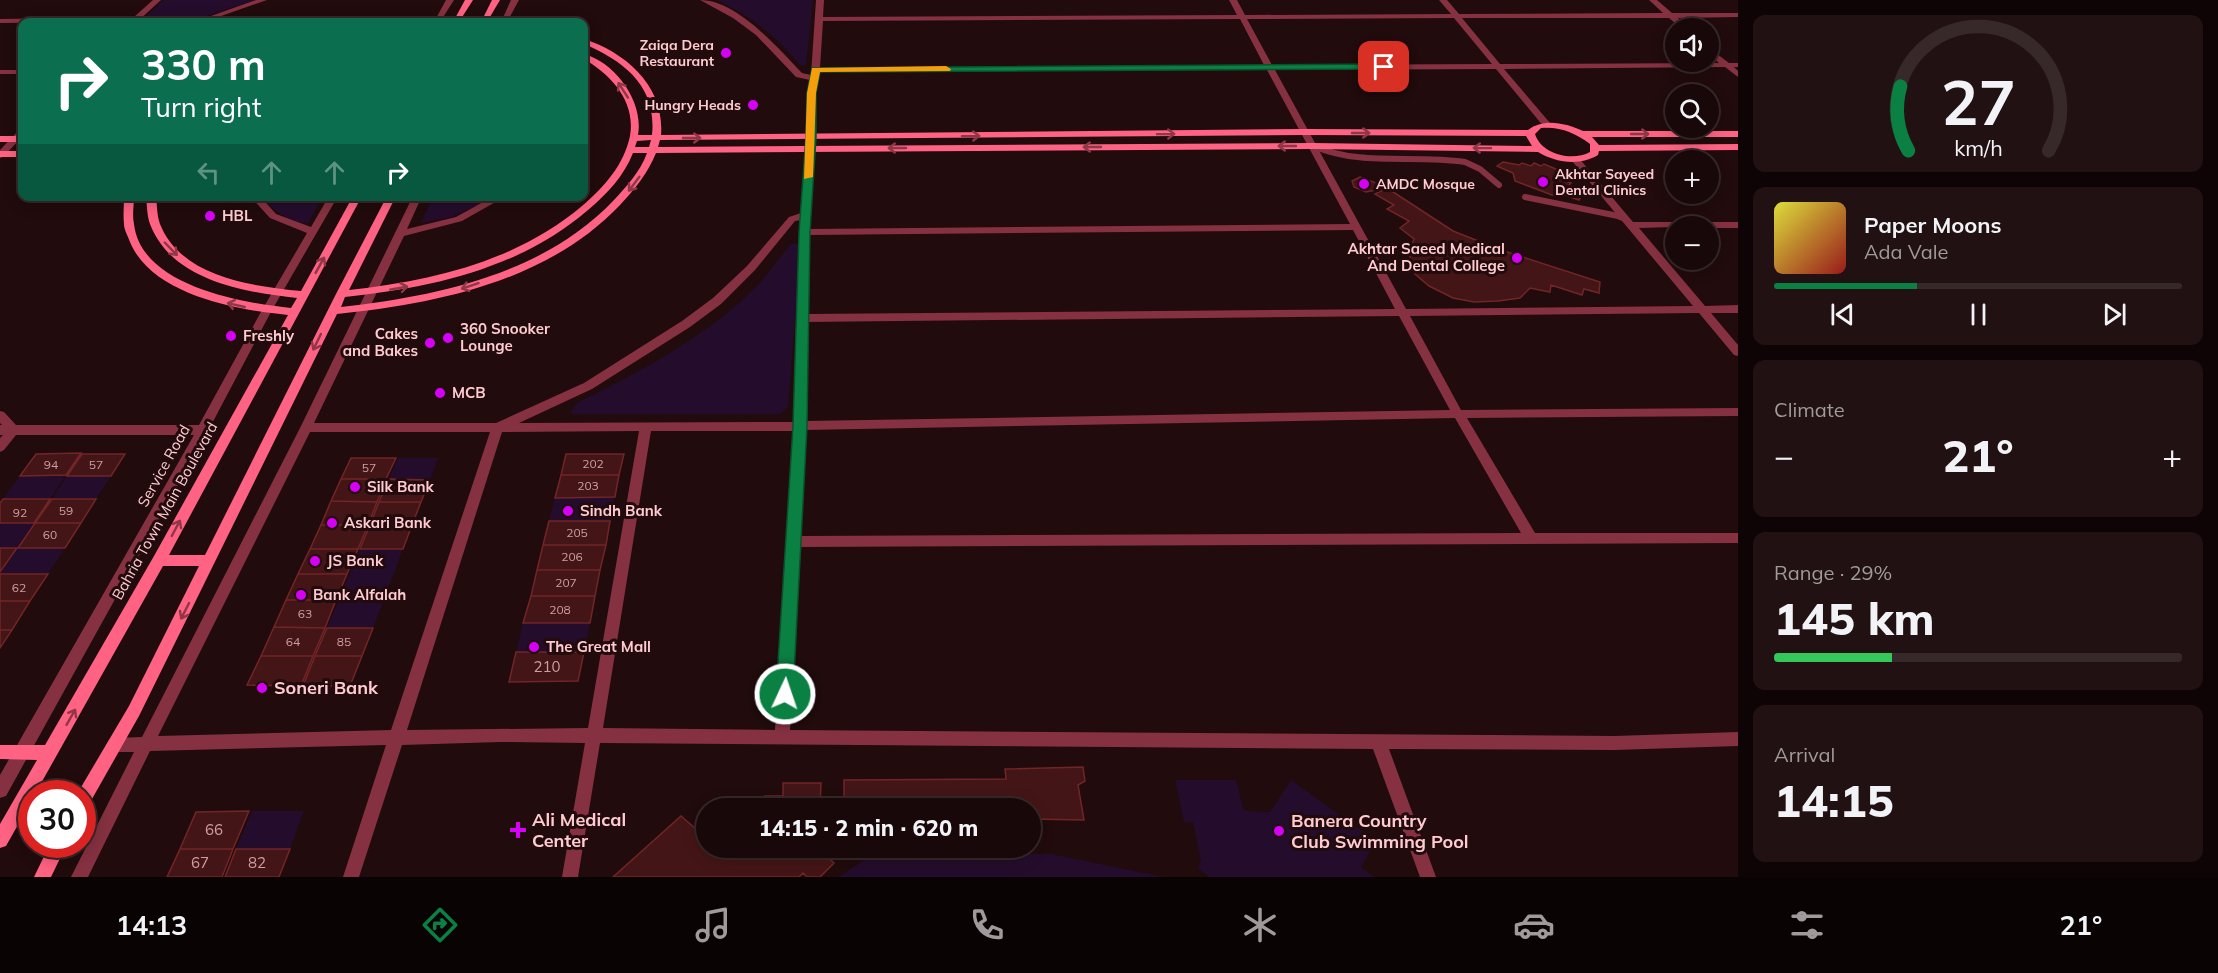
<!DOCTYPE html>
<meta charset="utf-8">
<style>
:root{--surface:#190809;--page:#221112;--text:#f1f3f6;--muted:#9f9a9c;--line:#37292a;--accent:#0b8043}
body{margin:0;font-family:Mulish,sans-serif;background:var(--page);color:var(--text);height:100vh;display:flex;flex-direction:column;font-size:22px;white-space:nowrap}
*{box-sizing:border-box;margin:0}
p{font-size:20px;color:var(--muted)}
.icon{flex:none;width:33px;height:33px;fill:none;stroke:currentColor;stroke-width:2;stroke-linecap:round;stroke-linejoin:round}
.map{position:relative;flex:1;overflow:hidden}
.panel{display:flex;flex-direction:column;gap:15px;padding:15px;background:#0e0405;width:480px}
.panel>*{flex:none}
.guide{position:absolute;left:18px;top:18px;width:570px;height:183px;border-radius:12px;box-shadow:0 3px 15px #0003,0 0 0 2px var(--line);background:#0b6e4f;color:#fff;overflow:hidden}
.tools{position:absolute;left:1665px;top:18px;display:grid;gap:12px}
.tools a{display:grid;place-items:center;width:54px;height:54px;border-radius:50%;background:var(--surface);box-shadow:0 3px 15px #0003,0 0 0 2px var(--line);font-size:30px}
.speed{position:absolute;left:18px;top:780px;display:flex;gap:12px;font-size:30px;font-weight:700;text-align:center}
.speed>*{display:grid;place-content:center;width:78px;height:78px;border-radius:50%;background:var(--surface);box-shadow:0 3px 15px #0003,0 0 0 2px var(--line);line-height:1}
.speed .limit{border:9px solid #d22;background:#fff;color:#111}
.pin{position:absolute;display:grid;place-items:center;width:51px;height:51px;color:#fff;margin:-26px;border-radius:12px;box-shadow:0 3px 9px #0006}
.me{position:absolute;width:66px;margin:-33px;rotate:3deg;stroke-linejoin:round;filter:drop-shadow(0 0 4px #0008)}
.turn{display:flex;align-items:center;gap:21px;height:126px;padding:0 24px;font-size:27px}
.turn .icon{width:78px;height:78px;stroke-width:2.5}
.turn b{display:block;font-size:42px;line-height:51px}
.lanes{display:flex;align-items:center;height:57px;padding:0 24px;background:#0003;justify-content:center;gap:30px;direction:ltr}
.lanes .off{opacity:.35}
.big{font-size:45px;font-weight:800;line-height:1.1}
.panel .card{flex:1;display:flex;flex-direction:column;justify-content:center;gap:9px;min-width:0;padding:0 21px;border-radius:12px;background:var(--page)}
.panel .dial{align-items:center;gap:0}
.dial svg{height:156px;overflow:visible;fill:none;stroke:var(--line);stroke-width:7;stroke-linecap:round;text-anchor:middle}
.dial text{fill:var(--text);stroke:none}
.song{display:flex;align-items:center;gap:18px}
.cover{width:72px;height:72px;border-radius:9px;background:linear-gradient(135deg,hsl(60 70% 55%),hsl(0 70% 35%))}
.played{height:6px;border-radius:3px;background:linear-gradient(90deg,var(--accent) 35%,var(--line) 35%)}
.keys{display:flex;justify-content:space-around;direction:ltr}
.heat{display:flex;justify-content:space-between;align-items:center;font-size:33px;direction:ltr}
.charge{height:9px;border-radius:4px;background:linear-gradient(90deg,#34c759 29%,var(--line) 0)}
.trip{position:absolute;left:696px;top:798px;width:345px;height:60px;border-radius:30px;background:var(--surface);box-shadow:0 3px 15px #0003,0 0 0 2px var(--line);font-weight:800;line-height:60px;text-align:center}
.menu{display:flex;height:96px;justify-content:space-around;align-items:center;background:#0a0304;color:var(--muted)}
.menu .icon{width:42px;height:42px}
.menu .on{color:var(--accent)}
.menu b{font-size:27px;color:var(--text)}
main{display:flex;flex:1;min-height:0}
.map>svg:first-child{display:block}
.green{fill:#240d2c}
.building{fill:#441516;stroke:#722527;stroke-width:1.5}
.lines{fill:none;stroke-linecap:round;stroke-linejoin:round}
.lane-far1{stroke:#853141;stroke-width:6}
.lane{stroke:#853141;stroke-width:8}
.street{fill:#853141;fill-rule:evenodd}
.secondary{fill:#ff6282;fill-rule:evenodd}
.oneway{stroke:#903647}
.route{fill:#0b8043;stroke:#07532c;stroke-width:1.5}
.slow{fill:#f59e0b}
.poi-dot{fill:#d600f6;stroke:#210b0c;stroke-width:2}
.labels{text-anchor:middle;stroke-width:6;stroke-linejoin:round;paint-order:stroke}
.number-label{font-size:12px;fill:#d09ea2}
.far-poi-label{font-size:14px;font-weight:bold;fill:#ffcbd1;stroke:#210b0c;text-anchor:end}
.poi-label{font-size:15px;font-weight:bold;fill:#ffcbd1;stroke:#210b0c;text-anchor:start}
.street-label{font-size:15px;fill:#ffcbd1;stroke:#210b0c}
.near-number-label{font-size:15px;fill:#d09ea2}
.near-poi-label{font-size:18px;font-weight:bold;fill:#ffcbd1;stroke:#210b0c;text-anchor:start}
</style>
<main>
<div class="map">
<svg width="1738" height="877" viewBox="0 0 1738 877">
<rect width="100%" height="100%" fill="#210b0c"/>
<path class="green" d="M163,0H255L188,22H140Z
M717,0H813L806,65H800C777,37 750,15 717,0Z
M262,197H323L308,223C291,222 272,211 262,197Z
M433,197H495L451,217L421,223Z
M791,244H801L788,407L780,414H572L571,411L577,403C638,373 700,340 750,293C766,278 777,260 791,244Z
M398,458H438L430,480L389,479Z
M66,475L50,499H3L20,476Z
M67,476H111L96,499H52Z
M615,497L610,521H549L555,498Z
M0,523H34L17,548H0Z
M18,548H65L48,574H0Z
M360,549H403L373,628H327Z
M523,623H590L584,652H516Z
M1175,780H1236L1244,811L1270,812L1291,780L1376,841L1361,867L1374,877H1209L1198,868L1201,861L1193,822H1184Z
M252,811H304L290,849H236Z
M921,854H1051L1164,877H839L864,860Z"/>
<path class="building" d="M1503,162L1519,165L1522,163L1531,166L1534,163L1541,166L1544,164L1561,171L1559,173L1565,175L1562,179L1571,183L1569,185L1576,188V192L1582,195L1579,200L1561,194L1552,195L1515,181L1513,173L1497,166Z
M1360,177L1376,183L1377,190L1366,192L1354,187L1352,181Z
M1387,188L1453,231L1501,250L1600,282L1599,293L1584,289L1582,295L1551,285L1550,292L1530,288L1520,298L1498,301L1474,302L1453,298L1429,286L1415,274L1410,261V249L1414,239L1400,228L1409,221L1387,209L1394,205L1375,194Z
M81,453L66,475L20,476L36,454Z
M82,454H125L111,476H67Z
M566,454H624L619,475H561Z
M351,458H396L386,479H341Z
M561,475H619L615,497L555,498Z
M341,479H386L377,502L331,501Z
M389,479L430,480L421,502H379Z
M3,499H50L34,523H0V503Z
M52,499H96L81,523H35Z
M331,501L377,502L368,525H321Z
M379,502H421L412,525H370Z
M549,521H610L606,545H543Z
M35,523H81L65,548H18Z
M321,525H368L358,549H310Z
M370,525H412L403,549H360Z
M543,545H606L600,570H537Z
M0,548H17L0,572Z
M310,549H358L347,574H298Z
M537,570H600L595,596H531Z
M0,574H48L30,601H0Z
M298,574H347L336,600H286Z
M531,596H595L590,623H523Z
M286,600H336L325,628L274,627Z
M0,601H30L12,630H0Z
M274,627L325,628L313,656H261Z
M327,628H373L362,656H315Z
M0,630H12L0,648Z
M516,652H584L578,681L509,682Z
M261,656H313L301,686L247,685Z
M315,656H362L350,686H303Z
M1083,767L1085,781L1078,785L1084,820L1030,819V808H844V780L1006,779L1005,769Z
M783,783H821L820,808H780L774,802L765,808V796H783Z
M249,811L233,849H180L196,812Z
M681,816L697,830L706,821V848H818L834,863L820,877H807L803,873L799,877H613Z
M180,849H233L222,877H167Z
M236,849H290L279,877H225Z"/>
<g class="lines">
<path class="lane-far1" d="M1313,146C1363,167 1413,154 1465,162L1480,169L1499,185
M1525,197L1623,217"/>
<path class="lane" d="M1620,216L1623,217"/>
<path class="street" d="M153,0H161L137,22L0,23V19L134,17Z
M256,0H267L204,22H194Z
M446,0H454L440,22H434Z
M511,0H519L507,22H501Z
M700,0C737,0 778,48 802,73L811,75L816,0H824L823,17L1237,15L1229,0H1237L1245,15L1451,14L1439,0H1447L1459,14L1663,13L1649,0H1657L1672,13H1738V17L1678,18L1688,28H1681L1669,18H1462L1500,64L1719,63L1708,54V47L1729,63H1738V67H1734L1738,71V77L1725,67L1504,69L1550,123L1551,125L1547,128L1544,127L1496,69L1275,70L1406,309L1693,306L1572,161V157H1578L1633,222H1738V228H1708V226L1639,228L1705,306L1738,305V313H1711L1738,345V356L1734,355L1699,313L1410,316L1461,410L1738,408V416L1467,418L1535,533H1738V543L800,547L790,730L1614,736L1738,732V746L1614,750L1389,749L1436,877H1420L1373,749L600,743L578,877H562L585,743L500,742L402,745L359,877H343L386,745L150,751L88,877H71L134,752H114L109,750L106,745L109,740L114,738L142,737L300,428L413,196H422L407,229L456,217L494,196H506L462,221L404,236L314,423H496L584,383L682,321L713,298L747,266L789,217L801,213L810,80L796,77L756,35L733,18ZM1454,18L1492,64L1272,65L1247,19ZM1240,19L1264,65L820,68L823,21ZM1267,70L1350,224L810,229L816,93L820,72ZM801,220L796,318L794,422L519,423L592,389L690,327L721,304L755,270L795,221ZM1353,230L1395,309L807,314L810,235ZM1399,316L1450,410L806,421V322ZM1455,418L1521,533L800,536L806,430ZM639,431L588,728L407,730L502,432ZM651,431H794L775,730L603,728ZM310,432H490L391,730L158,736Z
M0,70H22V74H0Z
M22,129V137L3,157L0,158V150L19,130Z
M250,196H260L276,214L311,227L329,196H338L272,310L207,433L6,796L0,798V775L194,435H16L4,450L0,452V438L3,435H0V425H2L0,423V411L4,412L16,425H199L262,310L307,233L270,218Z"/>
<path class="secondary" d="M465,0H473L459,22H453Z
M492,0H500L487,22H481Z
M584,39C627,53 665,87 661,135L1305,129L1528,130C1544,118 1565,123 1583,131H1738V137H1592L1599,145L1738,144V150L1599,151L1598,155C1580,166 1556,163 1538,152L1313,149L656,153C648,173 635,189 620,205C548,281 437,304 337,314L139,716L88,806L82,808V794H77L129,706L199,566H163L35,794H32V800L6,846L0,848V824L37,760L0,759V745H45L154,556L288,315C237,310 152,295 130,242C128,236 124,230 124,224C123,215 124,206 124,196H134C134,206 132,215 134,224C141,286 242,303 291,308L297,298C244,292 172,281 150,224C147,216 147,205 146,196H156C157,205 157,216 160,224C181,277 251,286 301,291L353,196H362L169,555H205L336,294L387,196H396L349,290C432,281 517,261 582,206C604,187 624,165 630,136C636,101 611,75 584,59V54C616,63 644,102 638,135H652C657,86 624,61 584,44ZM1541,128C1559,126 1576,133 1590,144V152C1572,162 1541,154 1535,134ZM1305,135L1526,136L1532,146L1313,143L658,147L660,140ZM651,140L649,147H635L637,141ZM633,153H647C640,172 627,186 613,201C543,274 438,296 341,307L345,297C432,288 521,268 588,210C607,194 624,176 633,153Z
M0,136H22V142H0Z
M0,151H22V157H0Z
M50,844H67L51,877H34Z"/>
</g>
<defs><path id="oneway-shaft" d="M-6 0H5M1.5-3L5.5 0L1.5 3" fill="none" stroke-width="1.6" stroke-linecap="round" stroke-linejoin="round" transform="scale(1.5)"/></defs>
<g class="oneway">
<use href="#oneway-shaft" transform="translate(623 90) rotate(-123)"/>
<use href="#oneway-shaft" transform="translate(1361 133)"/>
<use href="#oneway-shaft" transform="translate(1166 134) rotate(-1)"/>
<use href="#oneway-shaft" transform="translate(1640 134)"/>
<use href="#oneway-shaft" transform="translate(971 136) rotate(-1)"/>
<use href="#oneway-shaft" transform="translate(692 138)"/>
<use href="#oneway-shaft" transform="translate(1287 146) rotate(180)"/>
<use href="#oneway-shaft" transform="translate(1092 147) rotate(180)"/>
<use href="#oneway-shaft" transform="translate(897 148) rotate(180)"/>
<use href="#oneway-shaft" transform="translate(1482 148) rotate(-179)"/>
<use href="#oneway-shaft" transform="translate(634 184) rotate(127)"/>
<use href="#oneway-shaft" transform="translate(171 249) rotate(46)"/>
<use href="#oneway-shaft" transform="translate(320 265) rotate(-61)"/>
<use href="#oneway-shaft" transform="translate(470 286) rotate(162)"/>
<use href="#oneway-shaft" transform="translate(399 288) rotate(-10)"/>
<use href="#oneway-shaft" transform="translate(236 305) rotate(-167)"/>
<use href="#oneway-shaft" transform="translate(317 342) rotate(116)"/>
<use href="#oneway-shaft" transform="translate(176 528) rotate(-62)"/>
<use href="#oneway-shaft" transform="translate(185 611) rotate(117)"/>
<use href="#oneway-shaft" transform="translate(71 717) rotate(-60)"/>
</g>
<path class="route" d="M1384,64L1388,67L1387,69L820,72L816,93V137L810,232L807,426L793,694L791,700L785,702L779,700L776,694L793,426L799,232L806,137L807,93L812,68Z"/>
<path class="slow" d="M946,66L951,69L950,71L820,72L816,93L813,177L804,179L807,93L812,68Z"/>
<g class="poi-dot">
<circle cx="726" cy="53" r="6"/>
<circle cx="753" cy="105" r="6"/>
<circle cx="1543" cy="182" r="6"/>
<circle cx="1364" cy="184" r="6"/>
<circle cx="210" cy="216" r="6"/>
<circle cx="1517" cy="258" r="6"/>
<circle cx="231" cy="336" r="6"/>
<circle cx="448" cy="338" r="6"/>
<circle cx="430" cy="343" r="6"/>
<circle cx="440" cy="393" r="6"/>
<circle cx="355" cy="487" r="6"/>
<circle cx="568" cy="511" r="6"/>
<circle cx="332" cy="523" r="6"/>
<circle cx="315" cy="561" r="6"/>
<circle cx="301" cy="595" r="6"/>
<circle cx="534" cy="647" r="6"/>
<circle cx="262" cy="688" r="6"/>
<path d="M515 821h6v6h6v6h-6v6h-6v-6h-6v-6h6z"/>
<circle cx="1279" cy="831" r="6"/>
</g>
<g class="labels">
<g class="number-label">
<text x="593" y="468">202</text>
<text x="51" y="469">94</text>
<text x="96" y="469">57</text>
<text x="369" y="472">57</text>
<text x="588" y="490">203</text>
<text x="66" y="515">59</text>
<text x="20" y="517">92</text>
<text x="577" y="537">205</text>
<text x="50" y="539">60</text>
<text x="572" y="561">206</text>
<text x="566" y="587">207</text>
<text x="19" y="592">62</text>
<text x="560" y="614">208</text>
<text x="305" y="618">63</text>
<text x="293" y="646">64</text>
<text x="344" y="646">85</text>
</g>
<g class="far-poi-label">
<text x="714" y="50">Zaiqa Dera<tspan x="714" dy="16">Restaurant</tspan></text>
<text x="741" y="110">Hungry Heads</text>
<text x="1555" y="179" text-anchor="start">Akhtar Sayeed<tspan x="1555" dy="16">Dental Clinics</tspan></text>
<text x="1376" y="189" text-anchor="start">AMDC Mosque</text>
</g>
<g class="poi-label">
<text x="222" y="221">HBL</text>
<text x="1505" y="254" text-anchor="end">Akhtar Saeed Medical<tspan x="1505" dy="17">And Dental College</tspan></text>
<text x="460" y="334">360 Snooker<tspan x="460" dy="17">Lounge</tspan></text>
<text x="418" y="339" text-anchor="end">Cakes<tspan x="418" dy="17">and Bakes</tspan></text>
<text x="243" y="341">Freshly</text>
<text x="452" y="398">MCB</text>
<text x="367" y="492">Silk Bank</text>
<text x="580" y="516">Sindh Bank</text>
<text x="344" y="528">Askari Bank</text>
<text x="327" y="566">JS Bank</text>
<text x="313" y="600">Bank Alfalah</text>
<text x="546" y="652">The Great Mall</text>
</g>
<g class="street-label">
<text transform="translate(164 466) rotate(-61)" y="5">Service Road</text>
<text transform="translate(165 511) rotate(-61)" y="5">Bahria Town Main Boulevard</text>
</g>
<g class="near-number-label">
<text x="547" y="672">210</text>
<text x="214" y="835">66</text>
<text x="200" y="868">67</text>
<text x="257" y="868">82</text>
</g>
<g class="near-poi-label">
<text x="274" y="694">Soneri Bank</text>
<text x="532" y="826">Ali Medical<tspan x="532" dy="21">Center</tspan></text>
<text x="1291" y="827">Banera Country<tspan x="1291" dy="21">Club Swimming Pool</tspan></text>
</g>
</g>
</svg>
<div class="tools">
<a><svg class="icon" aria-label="sound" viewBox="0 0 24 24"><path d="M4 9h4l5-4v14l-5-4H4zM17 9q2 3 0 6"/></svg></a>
<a><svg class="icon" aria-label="search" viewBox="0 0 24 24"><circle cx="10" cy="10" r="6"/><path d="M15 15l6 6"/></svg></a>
<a>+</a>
<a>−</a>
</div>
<div class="speed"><div class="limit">30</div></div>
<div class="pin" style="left:1384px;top:67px;background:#d93025"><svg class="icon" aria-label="arrive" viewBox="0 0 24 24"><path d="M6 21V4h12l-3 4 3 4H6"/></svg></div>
<svg class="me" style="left:785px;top:694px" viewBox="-20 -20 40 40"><circle r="17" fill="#0b8043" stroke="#fff" stroke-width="3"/><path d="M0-11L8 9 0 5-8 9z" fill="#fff"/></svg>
<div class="trip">14:15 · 2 min · 620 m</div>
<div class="guide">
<div class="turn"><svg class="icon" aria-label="right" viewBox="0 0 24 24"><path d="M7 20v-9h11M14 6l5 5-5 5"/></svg><div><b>330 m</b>Turn right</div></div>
<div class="lanes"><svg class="icon off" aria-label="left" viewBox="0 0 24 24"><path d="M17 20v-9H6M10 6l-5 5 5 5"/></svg><svg class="icon off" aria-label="ahead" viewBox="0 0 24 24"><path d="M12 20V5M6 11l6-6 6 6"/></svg><svg class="icon off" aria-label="ahead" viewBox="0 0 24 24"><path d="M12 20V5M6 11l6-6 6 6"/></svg><svg class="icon" aria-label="right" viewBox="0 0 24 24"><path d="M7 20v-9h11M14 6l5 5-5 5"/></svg></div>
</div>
</div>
<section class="panel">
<div class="card dial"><svg viewBox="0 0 100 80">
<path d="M14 69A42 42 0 1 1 86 69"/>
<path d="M14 69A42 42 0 0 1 10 36" stroke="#0b8043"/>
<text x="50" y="56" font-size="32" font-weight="700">27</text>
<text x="50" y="72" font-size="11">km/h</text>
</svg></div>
<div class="card">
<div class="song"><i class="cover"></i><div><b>Paper Moons</b><p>Ada Vale</p></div></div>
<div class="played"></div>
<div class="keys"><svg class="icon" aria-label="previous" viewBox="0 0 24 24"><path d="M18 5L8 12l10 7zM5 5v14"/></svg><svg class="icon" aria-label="pause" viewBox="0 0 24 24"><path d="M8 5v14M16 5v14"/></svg><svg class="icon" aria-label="next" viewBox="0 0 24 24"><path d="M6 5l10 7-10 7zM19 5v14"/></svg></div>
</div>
<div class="card"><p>Climate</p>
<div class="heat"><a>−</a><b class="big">21°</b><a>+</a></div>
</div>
<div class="card"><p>Range · 29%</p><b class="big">145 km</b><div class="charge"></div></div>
<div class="card"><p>Arrival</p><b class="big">14:15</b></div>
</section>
</main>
<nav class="menu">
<b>14:13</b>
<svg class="icon on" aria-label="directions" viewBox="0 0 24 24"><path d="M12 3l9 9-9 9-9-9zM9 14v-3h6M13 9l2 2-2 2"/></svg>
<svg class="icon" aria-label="music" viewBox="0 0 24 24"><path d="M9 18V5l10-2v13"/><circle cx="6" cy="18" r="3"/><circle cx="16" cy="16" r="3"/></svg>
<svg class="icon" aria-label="phone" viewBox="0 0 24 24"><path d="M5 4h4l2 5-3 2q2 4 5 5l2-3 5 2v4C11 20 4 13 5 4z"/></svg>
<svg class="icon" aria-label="climate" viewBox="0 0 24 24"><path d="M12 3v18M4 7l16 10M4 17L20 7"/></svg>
<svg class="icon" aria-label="car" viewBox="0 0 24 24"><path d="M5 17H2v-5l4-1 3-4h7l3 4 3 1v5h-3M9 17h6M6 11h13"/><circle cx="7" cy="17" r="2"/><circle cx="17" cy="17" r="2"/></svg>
<svg class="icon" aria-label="filters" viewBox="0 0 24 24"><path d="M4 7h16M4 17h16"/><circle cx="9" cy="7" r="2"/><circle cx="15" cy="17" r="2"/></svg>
<b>21°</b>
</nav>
